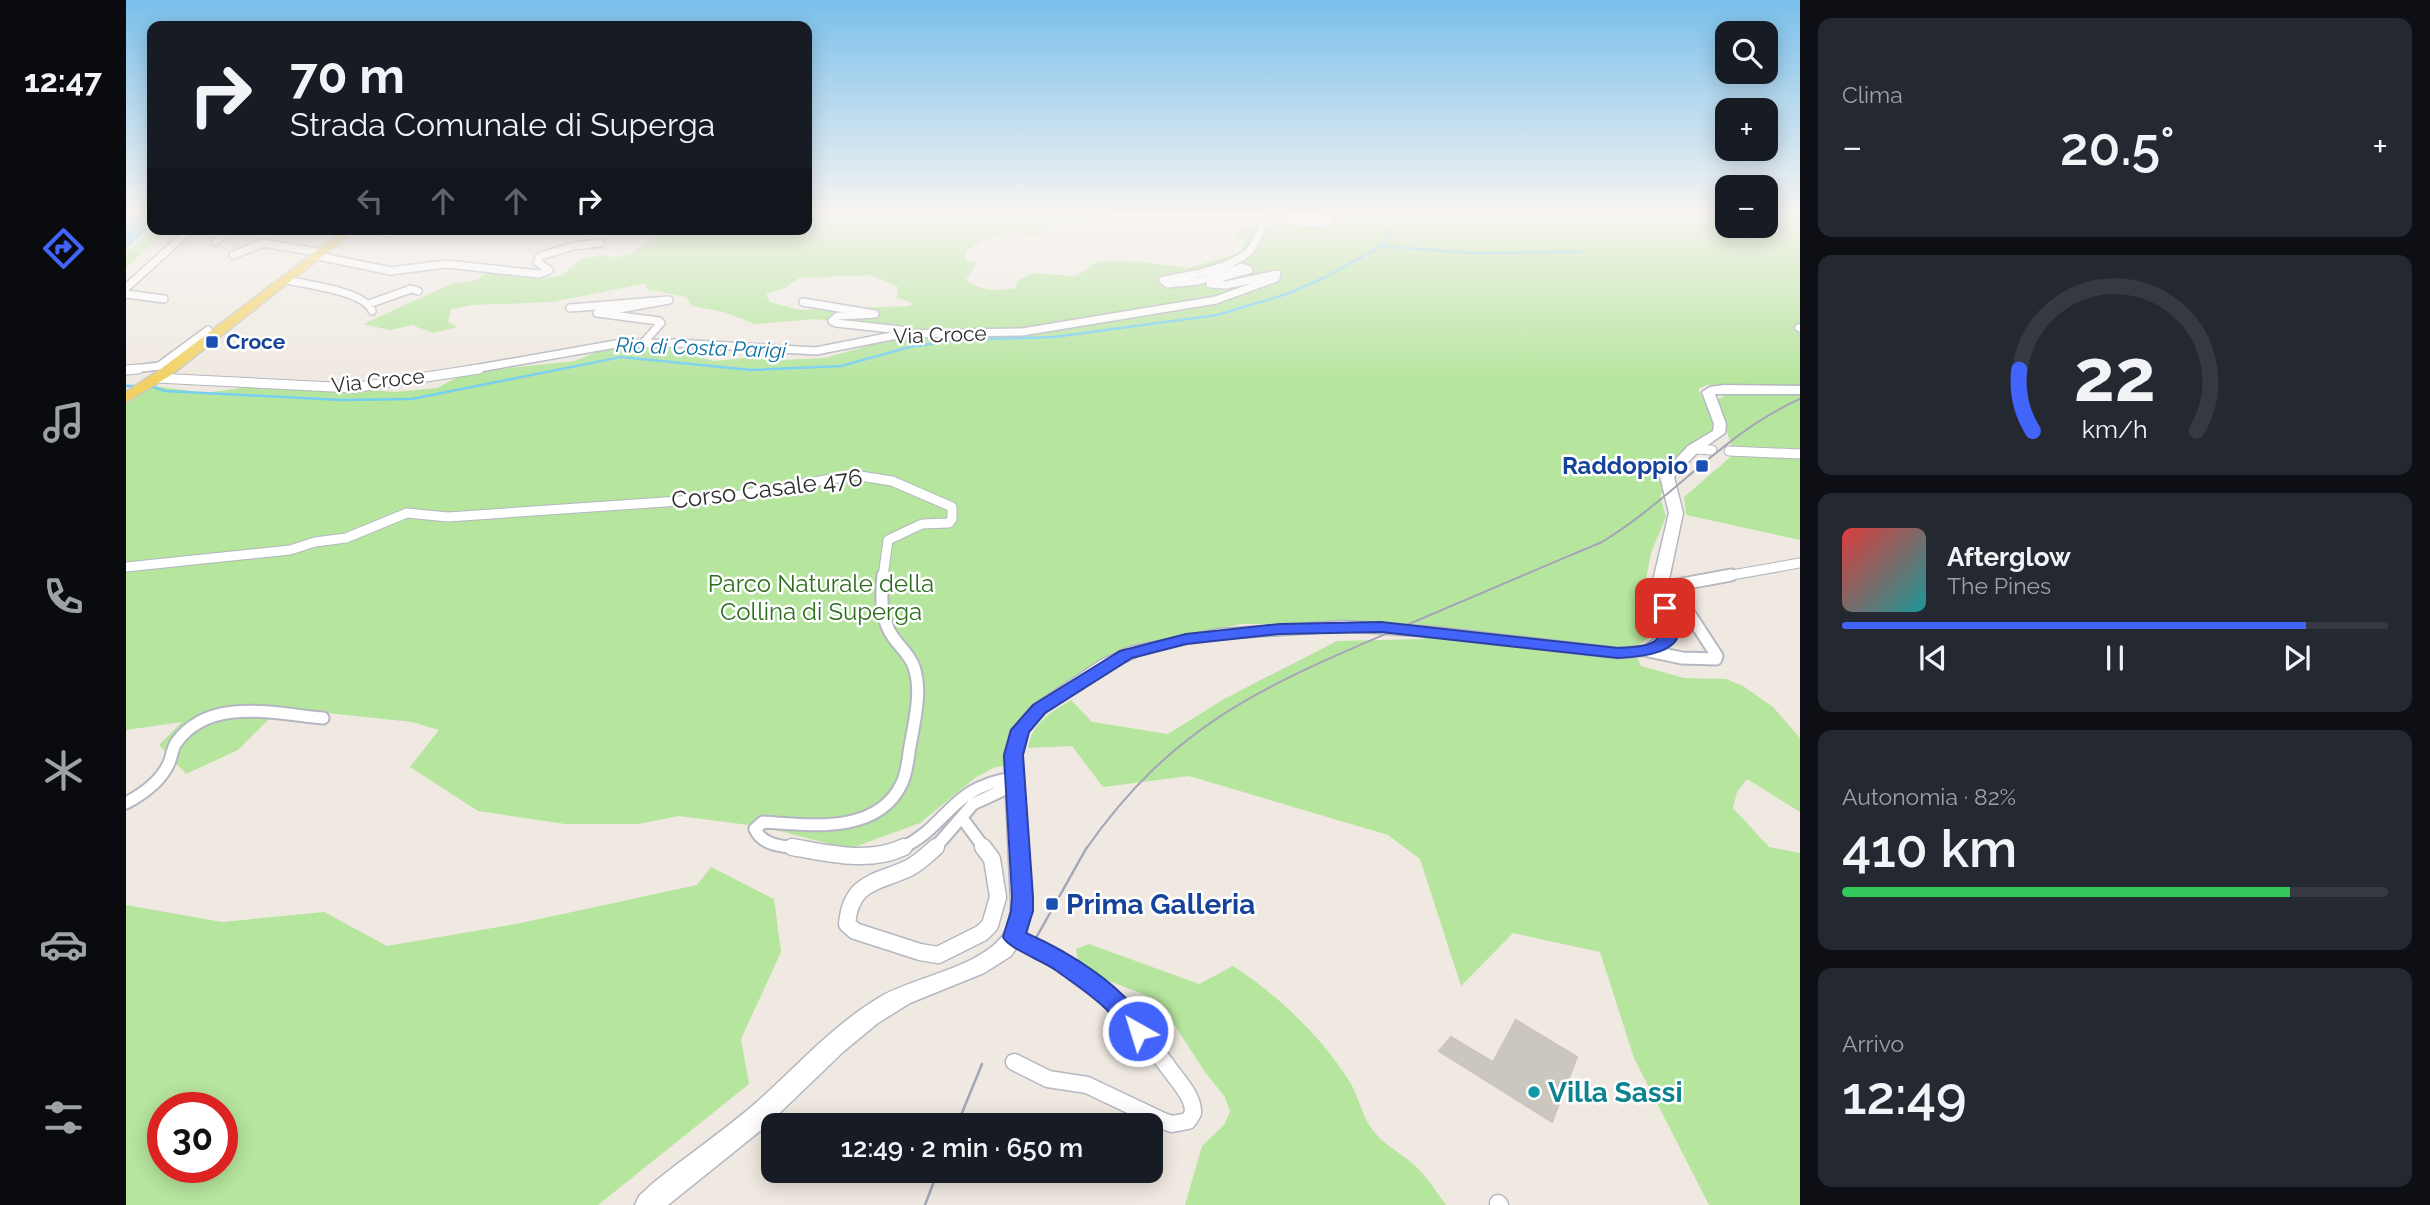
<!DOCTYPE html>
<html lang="it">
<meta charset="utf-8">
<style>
:root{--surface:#171b24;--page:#242831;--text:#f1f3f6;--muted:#9ea1a6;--line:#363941;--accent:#4264fb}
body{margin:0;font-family:Raleway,sans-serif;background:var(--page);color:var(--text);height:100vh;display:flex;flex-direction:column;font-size:26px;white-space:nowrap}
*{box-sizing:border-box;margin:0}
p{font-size:23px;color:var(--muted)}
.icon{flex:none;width:38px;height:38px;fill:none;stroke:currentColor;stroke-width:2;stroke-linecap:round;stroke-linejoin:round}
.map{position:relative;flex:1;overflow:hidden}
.side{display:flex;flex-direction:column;gap:18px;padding:18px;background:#0d0f14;width:630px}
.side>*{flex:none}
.hud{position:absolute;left:21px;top:21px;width:665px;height:214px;border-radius:14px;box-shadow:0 4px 18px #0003;background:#171b24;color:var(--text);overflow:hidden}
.buttons{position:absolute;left:1589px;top:21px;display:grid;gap:14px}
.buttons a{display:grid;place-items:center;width:63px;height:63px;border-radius:14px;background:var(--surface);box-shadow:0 4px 18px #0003;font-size:35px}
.speed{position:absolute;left:21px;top:1092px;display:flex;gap:14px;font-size:35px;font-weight:700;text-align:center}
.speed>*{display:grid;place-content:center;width:91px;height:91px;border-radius:50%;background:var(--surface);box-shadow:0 4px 18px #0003;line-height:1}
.speed .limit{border:10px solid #d22;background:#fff;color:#111}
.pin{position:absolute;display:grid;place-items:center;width:60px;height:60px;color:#fff;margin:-30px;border-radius:14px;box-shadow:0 4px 10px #0006}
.me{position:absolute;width:77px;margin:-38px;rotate:321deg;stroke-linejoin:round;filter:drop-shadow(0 0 5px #0008)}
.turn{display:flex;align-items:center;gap:24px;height:147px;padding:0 28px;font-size:32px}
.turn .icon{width:91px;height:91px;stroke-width:2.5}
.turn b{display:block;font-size:49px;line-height:60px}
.lanes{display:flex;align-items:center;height:66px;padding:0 28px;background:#0003;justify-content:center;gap:35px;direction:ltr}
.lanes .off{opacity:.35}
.big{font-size:52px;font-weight:600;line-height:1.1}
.side .card{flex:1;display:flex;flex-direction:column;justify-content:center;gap:10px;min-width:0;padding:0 24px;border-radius:14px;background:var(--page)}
.side .dial{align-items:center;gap:0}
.dial svg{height:182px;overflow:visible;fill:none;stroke:var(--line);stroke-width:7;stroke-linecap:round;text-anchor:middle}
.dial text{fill:var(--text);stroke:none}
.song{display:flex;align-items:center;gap:21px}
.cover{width:84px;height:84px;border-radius:10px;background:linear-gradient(135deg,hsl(0 70% 55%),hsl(180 70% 35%))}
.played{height:7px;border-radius:4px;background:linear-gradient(90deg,var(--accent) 85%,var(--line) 85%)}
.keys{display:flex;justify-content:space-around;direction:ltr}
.heat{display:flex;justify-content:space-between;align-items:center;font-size:38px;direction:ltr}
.charge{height:10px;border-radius:5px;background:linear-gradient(90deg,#34c759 82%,var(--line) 0)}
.trip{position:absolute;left:635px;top:1113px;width:402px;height:70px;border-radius:14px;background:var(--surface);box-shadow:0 4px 18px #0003;font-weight:600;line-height:70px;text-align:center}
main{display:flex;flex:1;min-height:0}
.tabs{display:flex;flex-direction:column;width:126px;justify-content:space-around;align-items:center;background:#090b0e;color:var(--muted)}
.tabs .icon{width:49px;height:49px}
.tabs .on{color:var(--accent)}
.tabs b{font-size:32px;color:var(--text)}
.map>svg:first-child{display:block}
.green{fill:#b6e59e;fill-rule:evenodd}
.water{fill:#75cff0}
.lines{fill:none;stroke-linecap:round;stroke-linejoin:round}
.stream{stroke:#75cff0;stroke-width:2.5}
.building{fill:#cbc7bf;stroke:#cbc5ba;stroke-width:2}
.street-far3-casing{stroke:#b4b7c1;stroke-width:10}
.street-far2-casing{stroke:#b4b7c1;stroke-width:11}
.street-far1-casing{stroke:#b4b7c1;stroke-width:15}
.street-casing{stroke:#b4b7c1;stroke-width:19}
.secondary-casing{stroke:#b4b7c1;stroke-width:3}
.primary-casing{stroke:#c9c9c9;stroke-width:3}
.street-far3{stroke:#fff;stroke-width:7}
.street-far2{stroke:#fff;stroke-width:9}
.street-far1{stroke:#fff;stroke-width:11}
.street{stroke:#fff;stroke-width:16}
.secondary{fill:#fff;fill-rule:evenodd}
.primary{fill:#f2d163;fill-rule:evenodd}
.tram-far1{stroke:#a3a6b8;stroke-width:2}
.tram{stroke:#a3a6b8;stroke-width:2.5}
.route{fill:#4264fb;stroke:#2b41a3;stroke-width:2}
.transit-dot{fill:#1a4fb4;stroke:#fff;stroke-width:2.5}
.culture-dot{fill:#0f9aa8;stroke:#fff;stroke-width:2.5}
.labels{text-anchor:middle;stroke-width:5;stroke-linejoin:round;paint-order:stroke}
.far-street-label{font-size:21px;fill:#2e2e2e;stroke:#fff}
.far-transit-label{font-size:21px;font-weight:bold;fill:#164399;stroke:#fff;text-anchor:start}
.far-water-label{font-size:21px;font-style:italic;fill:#0d6fa3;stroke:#fff}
.transit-label{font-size:24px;font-weight:bold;fill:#164399;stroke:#fff;text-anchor:end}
.street-label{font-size:24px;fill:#2e2e2e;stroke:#fff}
.park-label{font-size:24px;fill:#2c6e1b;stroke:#fff}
.near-transit-label{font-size:28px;font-weight:bold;fill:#164399;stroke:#fff;text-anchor:start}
.near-culture-label{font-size:28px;font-weight:bold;fill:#0d838f;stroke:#fff;text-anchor:start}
</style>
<main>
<nav class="tabs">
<b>12:47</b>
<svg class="icon on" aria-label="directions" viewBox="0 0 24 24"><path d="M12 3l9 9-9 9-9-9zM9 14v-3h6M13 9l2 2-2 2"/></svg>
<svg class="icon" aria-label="music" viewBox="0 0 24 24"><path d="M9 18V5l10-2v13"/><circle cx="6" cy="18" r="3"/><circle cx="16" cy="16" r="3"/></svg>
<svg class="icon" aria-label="phone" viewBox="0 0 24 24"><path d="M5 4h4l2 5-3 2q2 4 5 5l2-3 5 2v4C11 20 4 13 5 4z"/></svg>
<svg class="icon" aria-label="climate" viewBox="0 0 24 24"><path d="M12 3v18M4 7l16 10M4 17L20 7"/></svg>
<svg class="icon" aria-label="car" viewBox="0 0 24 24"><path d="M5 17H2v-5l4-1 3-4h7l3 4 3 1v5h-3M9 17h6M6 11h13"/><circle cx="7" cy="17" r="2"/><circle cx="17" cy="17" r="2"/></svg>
<svg class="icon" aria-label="filters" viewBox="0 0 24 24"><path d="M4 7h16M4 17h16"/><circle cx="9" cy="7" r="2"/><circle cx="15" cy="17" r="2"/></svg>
</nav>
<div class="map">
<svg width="1674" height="1205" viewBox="0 0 1674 1205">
<rect width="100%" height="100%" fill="#efe9e1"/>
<path class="green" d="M681,212H987L981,215L978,220C971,222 963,225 955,225C937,224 925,222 911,235C877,232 867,231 839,252V261L851,262L840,280C856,291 870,292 889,288L891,281L906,273L950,276L972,261H1007L1063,268L1115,252L1118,242L1108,232L1139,216L1138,212H1601V226H1640V212H1674V388L1641,390L1581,385L1572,389L1585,415L1587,430L1552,456L1536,474L1542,489L1534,495L1540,517L1525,553L1519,585L1531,618L1527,635L1507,648L1515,666L1558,678L1600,679L1617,686L1647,707L1674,738V812L1621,779L1611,792L1607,808L1643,847L1674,853V1205H1583L1508,1058L1474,952L1387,933L1335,986L1294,859L1262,835L1063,776L977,787L946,746L902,748C906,723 924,713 945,700L966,722L1042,734L1098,699L1211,641L1299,639L1267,623L1115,624L1039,640L1001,651L903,708L879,766L869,767L849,778L794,823L723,849L638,827L553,816L512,824H439L352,811L284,767L313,730L286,722L154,708L112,750L60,774L33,745L56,722L0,730V402L28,386L79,393L122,387L235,389L269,392L311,388L334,376L382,368L448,361L487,346L528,345L588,361L638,356L656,360L699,358L759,341L800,335L793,330L689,319L629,324L598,312L566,306L560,297L520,289L521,283L426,302L347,305L325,309L322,322L331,327L307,333L286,325L264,330L237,324L327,283L347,281L364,272L408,275L409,279L435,276L455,259L475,255L490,257L507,252L530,238L516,229H681ZM745,275L772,287L771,298L788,303L783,306L674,310L644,302L640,294L659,288L673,278Z
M26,229H43L0,268V252Z
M1674,394V540L1560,515L1558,497L1608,454L1591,400L1600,395Z
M585,867L648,899L655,952L615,1039L623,1084L472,1205H0V905L96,922L198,912L261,946L395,923L571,885ZM37,1108H96V1167H37Z
M963,944L1073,984L1107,966C1152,995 1197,1038 1225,1084C1233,1098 1236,1115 1245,1128C1256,1144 1272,1151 1286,1163C1300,1175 1309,1190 1320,1205H1059L1076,1146L1098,1125L1104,1112L1099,1097L1079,1072L1038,1009L1027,998L973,977L952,961L950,949Z"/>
<path class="water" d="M0,212H26V226L0,249Z"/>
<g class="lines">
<path class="stream" d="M1257,246L1344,253L1454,252
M0,386H13
M24,386L39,391L215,400L286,399L495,357L625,370L715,366L784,347L830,340L928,337L1091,315L1161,294L1202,276L1257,245L1268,225L1286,212"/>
</g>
<path class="building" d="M1390,1020L1451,1057L1426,1122L1313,1051L1325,1037L1367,1062Z"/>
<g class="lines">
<defs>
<path id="street-far3" d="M245,229L263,233
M90,241L104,229
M107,255L138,243L195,253
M192,256L265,271L320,264L413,274L423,270L411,262L414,256L448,246L474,243
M161,280C182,285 238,291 246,311
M0,288L65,229
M0,294L38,299
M677,302L749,314L712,316L706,321L710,323L775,330
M243,304L285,289L292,291
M444,308L543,300L471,313L533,321L535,323L518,342
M0,370L33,366L82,330
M342,370L490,344L549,343L690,351L776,334L896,332L1090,300L1150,278L1151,274L1100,285L1084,284L1087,280L1123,270L1116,267L1073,281L1041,284L1037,280C1062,276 1097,270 1119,255C1128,249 1132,236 1136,226L1150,219L1196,224L1203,221L1160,212"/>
<path id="street-far2" d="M0,370L12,369
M30,378L227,388L353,369
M1567,449L1586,450
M1603,451L1674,454
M0,567L164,550L189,542L220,538L281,513L322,517L597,498L728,475L766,481L826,507V519L823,523L796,524L762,540L757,577
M1595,577L1674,563"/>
<path id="street-far1" d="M1523,651L1556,658L1590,659L1591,656L1550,593L1551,585L1605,575
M0,803C17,794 35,781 43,763C46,756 46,749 50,743C83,696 150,714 197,718
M836,818L859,849
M676,849C659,846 637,847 629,829L637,822C684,825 752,835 776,783C782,770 782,755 785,741C789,718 796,691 788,667C784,655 774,647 767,637C754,619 755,596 757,575
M774,849C824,825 823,787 888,778
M808,849L847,804L875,791L888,778"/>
<path id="street" d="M666,847C701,853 743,864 778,847
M810,847C802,854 793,863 783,868C752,883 725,880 721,924L729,931L794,952L812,955L856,933L864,925L872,897L866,859L857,847
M888,937C955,967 1002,1012 1045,1071C1053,1082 1068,1098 1067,1113L1062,1121L1046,1124L1037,1121L961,1085L922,1079L888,1062
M1372,1203L1374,1205"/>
<path id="secondary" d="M1674,324V332L1669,329L1670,325Z
M1598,385L1674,386V394H1589L1600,424L1599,433L1572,452L1548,477L1557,513L1541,589L1554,626L1548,641L1529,655L1491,658L1308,637L1218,631L1093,639L1060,644L1014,655L987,668L919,713L902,732L896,755L906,904L901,932L885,956L858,973L784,1003L752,1023L718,1051L639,1127L542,1205H509L513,1196L526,1184C560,1156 598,1131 631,1102C671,1066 707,1025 754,997C787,977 862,966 880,930C884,922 885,913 885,904L878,755L885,730L907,705L975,660L1003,647L1093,629L1218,621L1308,627L1491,648L1519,646L1535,634L1538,626L1525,589L1543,513L1534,476L1562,446L1587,431L1588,424L1576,392L1584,387Z"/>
<path id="primary" d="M219,229H231L45,375L0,402V392L35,369Z"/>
</defs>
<use href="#street-far3" class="street-far3-casing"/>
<use href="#street-far2" class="street-far2-casing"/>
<use href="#street-far1" class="street-far1-casing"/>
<use href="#street" class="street-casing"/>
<use href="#secondary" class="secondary-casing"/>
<use href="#primary" class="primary-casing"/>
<use href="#street-far3" class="street-far3"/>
<use href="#street-far2" class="street-far2"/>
<use href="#street-far1" class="street-far1"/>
<use href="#street" class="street"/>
<use href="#secondary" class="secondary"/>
<use href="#primary" class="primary"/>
<path class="tram-far1" d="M960,849C1048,723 1140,685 1276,627C1342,599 1409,570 1476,542C1547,499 1597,433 1674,399"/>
<path class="tram" d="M910,938L961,847
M831,1125L856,1064
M799,1205L812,1171"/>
</g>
<linearGradient id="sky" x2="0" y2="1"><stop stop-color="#7abfeb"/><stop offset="0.56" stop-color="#f8f5f2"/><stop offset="1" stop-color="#f8f5f2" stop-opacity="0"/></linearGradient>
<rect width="1674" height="381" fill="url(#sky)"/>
<path class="route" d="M1539,603C1548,605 1548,611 1551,620C1564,654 1512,657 1492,658L1255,632L1154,634L1060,644L1006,658L919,713L903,732L897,755L907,897V911L900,933C941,951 1004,988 1023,1031L1020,1038L1012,1041C996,1035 990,1018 978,1007C964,994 946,982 931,971C918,961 883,949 877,937L885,911L886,897L878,755L885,730L907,705L994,651L1060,634L1154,624L1255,622L1492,648C1523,646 1544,646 1531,608Z"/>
<g class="transit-dot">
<rect x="79" y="335" width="14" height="14" rx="3.5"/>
<rect x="1569" y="459" width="14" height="14" rx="3.5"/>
<rect x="919" y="897" width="14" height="14" rx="3.5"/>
</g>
<circle class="culture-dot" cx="1408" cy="1092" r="7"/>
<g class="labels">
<g class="far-street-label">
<text transform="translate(814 335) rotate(-2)" y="7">Via Croce</text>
<text transform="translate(252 381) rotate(-6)" y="7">Via Croce</text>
</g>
<g class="far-transit-label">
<text x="100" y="349">Croce</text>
</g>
<g class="far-water-label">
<text transform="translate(575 348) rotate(2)" y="7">Rio di Costa Parigi</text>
</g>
<g class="transit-label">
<text x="1562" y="474">Raddoppio</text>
</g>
<g class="street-label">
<text transform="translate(641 489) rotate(-7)" y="8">Corso Casale 476</text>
</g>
<g class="park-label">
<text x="695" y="592">Parco Naturale della<tspan x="695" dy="28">Collina di Superga</tspan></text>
</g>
<g class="near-transit-label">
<text x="940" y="914">Prima Galleria</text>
</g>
<g class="near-culture-label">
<text x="1422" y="1102">Villa Sassi</text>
</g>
</g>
</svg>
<div class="buttons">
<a><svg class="icon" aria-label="search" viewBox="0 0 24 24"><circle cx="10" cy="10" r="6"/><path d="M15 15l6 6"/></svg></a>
<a>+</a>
<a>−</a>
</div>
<div class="speed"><div class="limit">30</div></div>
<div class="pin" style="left:1539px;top:608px;background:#d93025"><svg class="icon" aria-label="arrive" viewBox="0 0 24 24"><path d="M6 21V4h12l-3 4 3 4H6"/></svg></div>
<svg class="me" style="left:1012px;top:1031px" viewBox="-20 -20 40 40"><circle r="17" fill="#4264fb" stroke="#fff" stroke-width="3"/><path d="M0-11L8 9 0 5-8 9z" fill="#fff"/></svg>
<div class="trip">12:49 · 2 min · 650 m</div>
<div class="hud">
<div class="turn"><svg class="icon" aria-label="right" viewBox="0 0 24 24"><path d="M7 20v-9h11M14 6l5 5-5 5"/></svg><div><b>70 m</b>Strada Comunale di Superga</div></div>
<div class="lanes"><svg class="icon off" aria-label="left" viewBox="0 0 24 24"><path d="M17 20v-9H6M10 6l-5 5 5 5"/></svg><svg class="icon off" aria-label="ahead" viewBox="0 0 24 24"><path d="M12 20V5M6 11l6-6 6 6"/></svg><svg class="icon off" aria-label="ahead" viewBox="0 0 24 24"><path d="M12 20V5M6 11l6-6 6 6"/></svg><svg class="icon" aria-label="right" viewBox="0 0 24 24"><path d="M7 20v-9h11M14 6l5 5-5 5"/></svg></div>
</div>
</div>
<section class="side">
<div class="card"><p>Clima</p>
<div class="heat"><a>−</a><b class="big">20.5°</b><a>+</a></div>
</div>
<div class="card dial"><svg viewBox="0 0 100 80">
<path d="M14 69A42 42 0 1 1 86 69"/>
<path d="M14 69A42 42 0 0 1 8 42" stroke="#4264fb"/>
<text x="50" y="56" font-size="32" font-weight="700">22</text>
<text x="50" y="72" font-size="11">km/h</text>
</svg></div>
<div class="card">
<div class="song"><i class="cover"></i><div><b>Afterglow</b><p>The Pines</p></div></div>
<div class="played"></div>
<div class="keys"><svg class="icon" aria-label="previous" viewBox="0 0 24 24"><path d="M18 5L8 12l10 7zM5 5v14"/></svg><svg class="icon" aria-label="pause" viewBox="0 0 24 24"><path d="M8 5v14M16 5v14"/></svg><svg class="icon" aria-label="next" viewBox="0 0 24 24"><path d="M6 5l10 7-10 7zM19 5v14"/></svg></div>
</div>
<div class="card"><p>Autonomia · 82%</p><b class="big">410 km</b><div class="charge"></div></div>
<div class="card"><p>Arrivo</p><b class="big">12:49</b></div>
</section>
</main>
